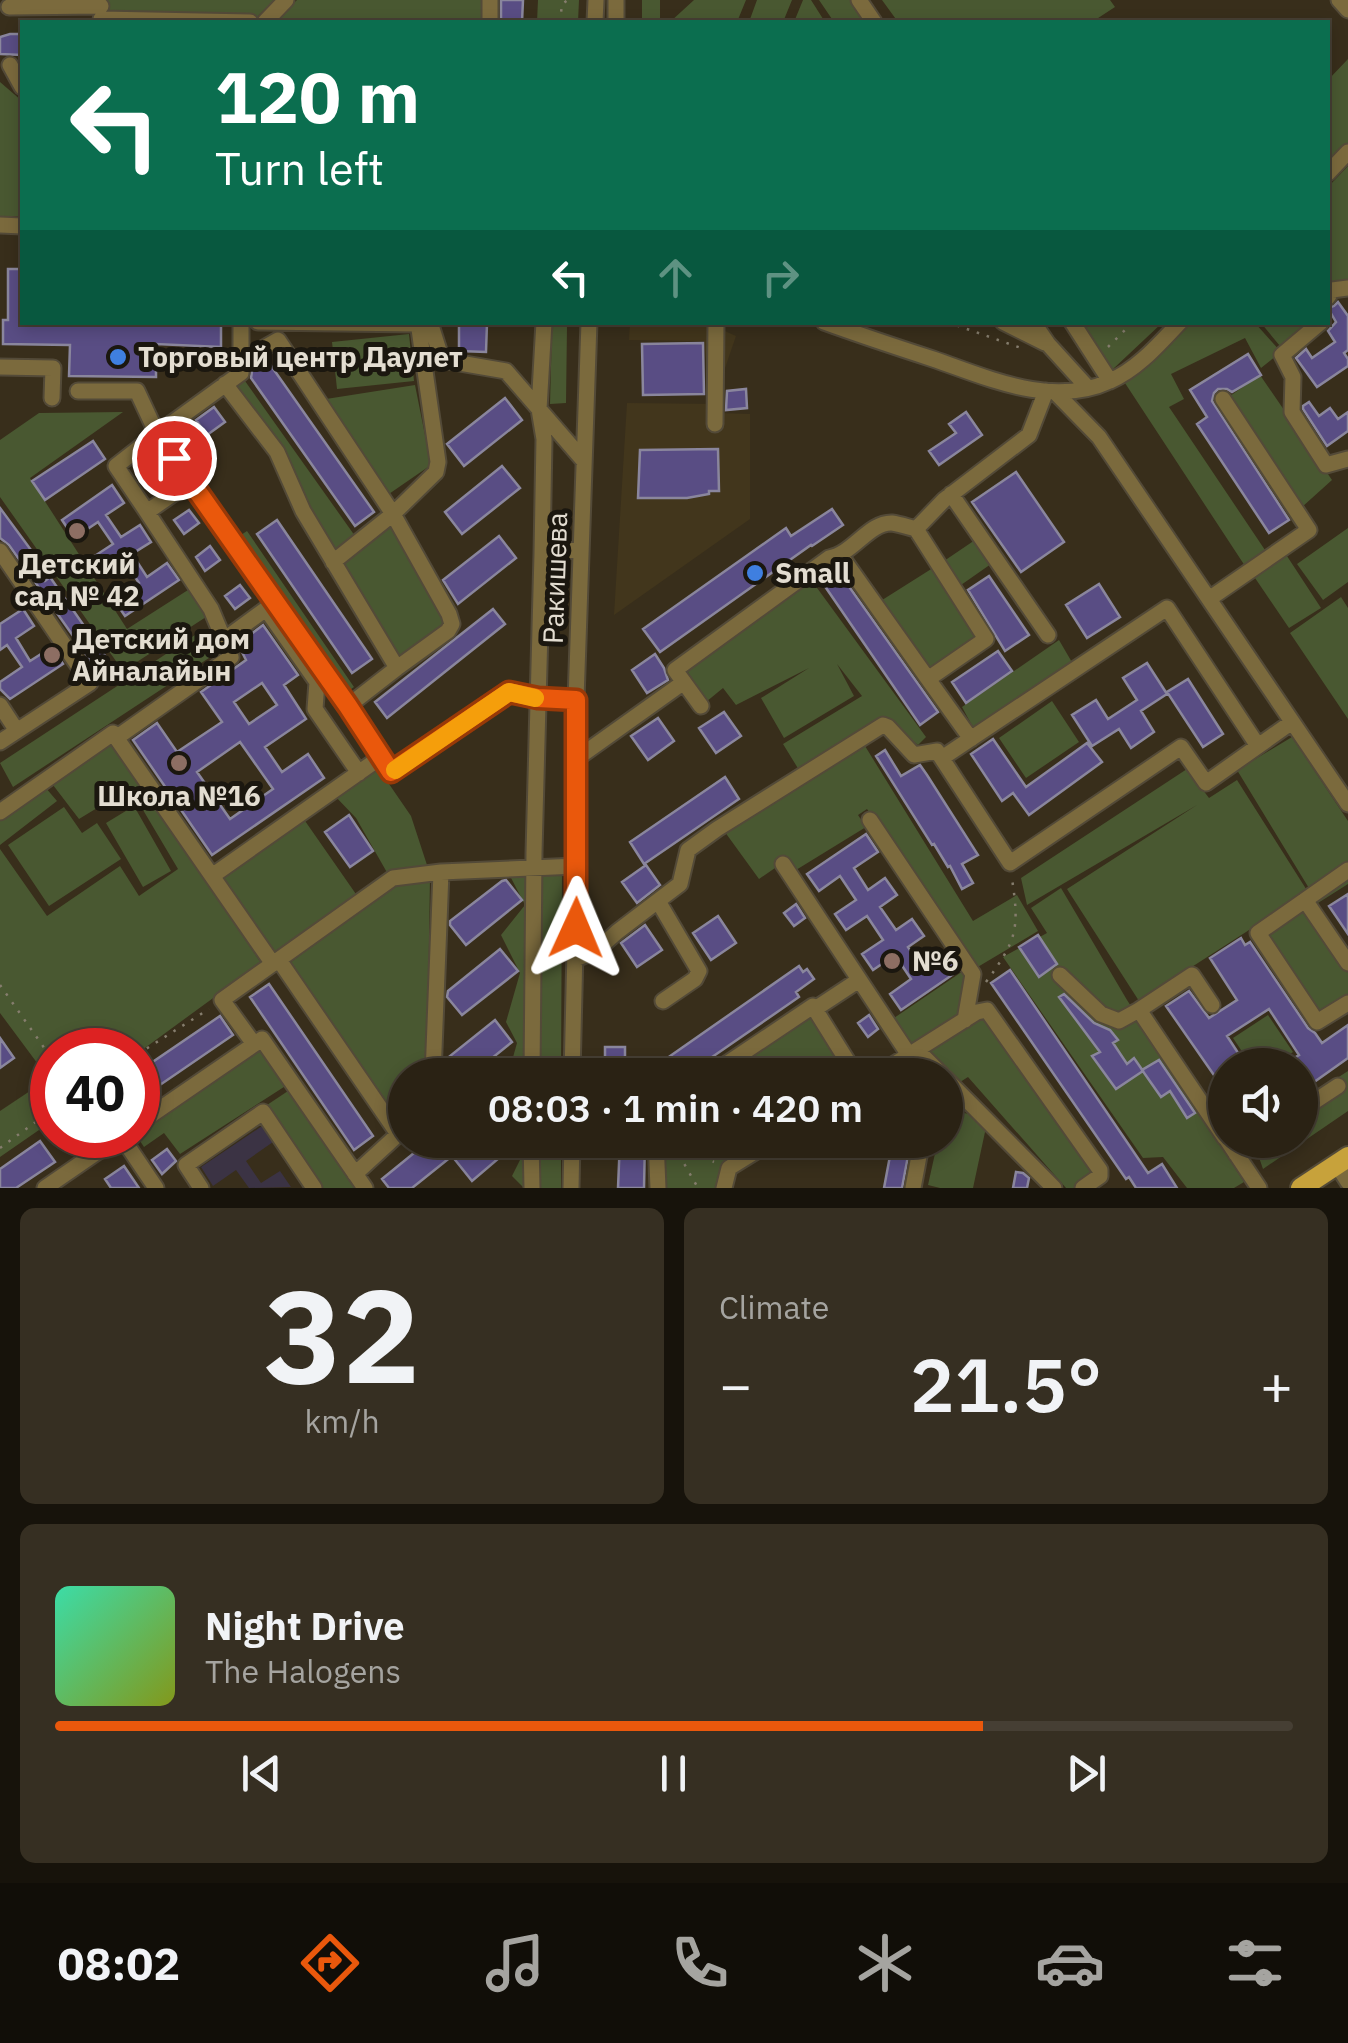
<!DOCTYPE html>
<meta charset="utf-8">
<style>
:root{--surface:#2a2214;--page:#362f22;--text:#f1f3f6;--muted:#a5a4a0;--line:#463f34;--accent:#ea580c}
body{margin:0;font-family:"IBM Plex Sans",sans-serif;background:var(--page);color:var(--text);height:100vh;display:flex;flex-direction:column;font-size:38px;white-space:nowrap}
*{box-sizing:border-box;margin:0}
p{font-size:32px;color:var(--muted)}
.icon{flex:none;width:55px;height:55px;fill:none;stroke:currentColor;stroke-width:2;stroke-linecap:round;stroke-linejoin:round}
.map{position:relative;height:1188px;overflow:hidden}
.details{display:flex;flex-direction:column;gap:20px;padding:20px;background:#17130b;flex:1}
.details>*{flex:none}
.top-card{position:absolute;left:20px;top:20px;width:1310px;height:305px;border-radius:0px;box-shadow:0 5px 15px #0003,0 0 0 2px var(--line);background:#0b6e4f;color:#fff;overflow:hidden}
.tools{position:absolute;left:1208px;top:1048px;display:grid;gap:20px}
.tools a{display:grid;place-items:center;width:110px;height:110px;border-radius:50%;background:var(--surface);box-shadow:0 5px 15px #0003,0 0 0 2px var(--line);font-size:50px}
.speed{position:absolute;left:30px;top:1028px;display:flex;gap:20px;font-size:50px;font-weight:700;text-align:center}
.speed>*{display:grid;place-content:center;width:130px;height:130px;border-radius:50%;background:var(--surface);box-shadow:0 5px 15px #0003,0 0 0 2px var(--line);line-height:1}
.speed .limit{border:15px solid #d22;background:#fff;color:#111}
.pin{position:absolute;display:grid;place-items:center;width:85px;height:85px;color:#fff;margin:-42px;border:5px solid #fff;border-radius:50%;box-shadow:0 2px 10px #0007}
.me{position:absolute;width:110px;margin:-55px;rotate:1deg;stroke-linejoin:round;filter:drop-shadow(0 0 8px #0008)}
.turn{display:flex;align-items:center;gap:35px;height:210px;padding:0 30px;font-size:45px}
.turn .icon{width:130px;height:130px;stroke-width:2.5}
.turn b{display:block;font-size:70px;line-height:85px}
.lanes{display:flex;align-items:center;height:95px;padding:0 30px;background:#0003;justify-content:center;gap:50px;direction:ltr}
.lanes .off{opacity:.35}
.big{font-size:75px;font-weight:600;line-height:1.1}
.details .tile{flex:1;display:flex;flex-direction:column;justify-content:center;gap:15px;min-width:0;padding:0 35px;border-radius:15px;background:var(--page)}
.details .dial{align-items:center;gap:0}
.dial b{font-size:130px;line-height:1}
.song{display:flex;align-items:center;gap:30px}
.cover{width:120px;height:120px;border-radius:15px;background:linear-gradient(135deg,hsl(160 70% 55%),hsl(70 70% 35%))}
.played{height:10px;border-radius:5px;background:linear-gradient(90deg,var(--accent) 75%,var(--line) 75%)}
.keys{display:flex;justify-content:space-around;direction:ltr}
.heat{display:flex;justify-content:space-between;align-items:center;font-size:55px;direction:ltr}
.details .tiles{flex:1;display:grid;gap:20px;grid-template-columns:1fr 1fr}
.tile:last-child{grid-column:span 2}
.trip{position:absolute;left:388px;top:1058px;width:575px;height:100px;border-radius:50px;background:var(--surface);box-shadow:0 5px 15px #0003,0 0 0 2px var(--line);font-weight:600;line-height:100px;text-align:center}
.tabs{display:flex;height:160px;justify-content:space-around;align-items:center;background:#110e08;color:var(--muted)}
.tabs .icon{width:70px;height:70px}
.tabs .active{color:var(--accent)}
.tabs b{font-size:45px;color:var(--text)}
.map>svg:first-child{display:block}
.built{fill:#42361c}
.education{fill:#3b3344}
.green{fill:#495831}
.building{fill:#594d84;stroke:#8a869d;stroke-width:2.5;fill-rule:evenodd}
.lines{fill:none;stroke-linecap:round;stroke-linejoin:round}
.minor-casing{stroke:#534a38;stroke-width:19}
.major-casing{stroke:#534a38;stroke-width:24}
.path{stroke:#857d6d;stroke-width:2.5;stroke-dasharray:2.5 8;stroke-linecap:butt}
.minor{stroke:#7b6a3d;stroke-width:15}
.major{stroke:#c7a23b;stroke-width:20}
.route-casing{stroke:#983908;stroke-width:25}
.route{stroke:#ea580c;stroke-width:18}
.slow{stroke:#f59e0b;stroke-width:18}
.shop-dot{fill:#3f7fe0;stroke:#1b170f;stroke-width:4}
.education-dot{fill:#8d6e63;stroke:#1b170f;stroke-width:4}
.labels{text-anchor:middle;stroke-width:10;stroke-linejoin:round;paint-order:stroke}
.poi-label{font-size:28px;font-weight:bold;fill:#e3ddd1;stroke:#1b170f;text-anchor:start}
.street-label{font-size:28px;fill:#e3ddd1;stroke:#1b170f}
</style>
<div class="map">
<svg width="1348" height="1188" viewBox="0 0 1348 1188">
<rect width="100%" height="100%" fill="#382e1b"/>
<path class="built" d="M630,322L707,323L736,336L720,383L708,380L704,341L629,340Z
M627,403L717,404L718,413L750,414V519L614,615Z"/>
<path class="education" d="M262,1126L273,1142L246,1161L261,1183L280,1171L291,1187L249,1188L236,1170L213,1186L201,1167Z"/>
<path class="green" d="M108,0H274L258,16L107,11Z
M297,0H483V22H274Z
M538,0H579L578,22H537Z
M642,0H660V22H642Z
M694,0H746L737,22H670Z
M757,0H792L783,22H749Z
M803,0H811L825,22H794Z
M819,0H850L866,22H834Z
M882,0H1110L1115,7L1092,22H898Z
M1348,59V144L1328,162V80Z
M0,82L22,101V216H0Z
M1348,166V281L1328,283V187Z
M1082,323H1162L1112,370Z
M1189,323H1255L1281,352L1261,368L1245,338L1171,374L1184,399L1169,407L1267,553L1245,566L1123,380L1153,360Z
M1261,323H1309L1280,346Z
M567,326L566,403L550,404L552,327Z
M409,334L414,381L337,389L332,342Z
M1260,375L1332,480L1302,507L1230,396Z
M245,381L355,536L332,551L284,452L233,384Z
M415,385L431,465L386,496L326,399Z
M123,412L30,478L127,629L188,590L206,617L123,671L0,497V440L39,413Z
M398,519L457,614L400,662L343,563Z
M1348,528V582L1323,600L1297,564Z
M247,531L354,687L342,696L235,539Z
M975,540L991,564L961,585L944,561Z
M1285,553L1321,608L1289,628L1253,575Z
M936,566L982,640L930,674L879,602Z
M812,581L926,737L918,745L885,719L799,770L783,744L862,696L837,664L854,696L784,738L761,698L809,668L736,705L723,688L706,702L683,664Z
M1341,597L1348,608V719L1290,633Z
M201,631L215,654L13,787L0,763Z
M1059,640L1073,664L975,731L962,707Z
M1052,701L1079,742L1026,778L999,738Z
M1292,737L1348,821V884L1318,903L1237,770Z
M113,743L261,963L138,1053V1050H52V1083L0,1013V849L47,916L120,866L139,896L178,869L130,788L79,819L53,785Z
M865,746L973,921L1017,895L1038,931L976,968L867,809L858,815L866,827L796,870L788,859L759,879L722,828Z
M376,765L411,816L427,865L389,876L356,818L334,795Z
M1187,769L1209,798L1237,780L1308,892L1139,1001L1067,889L1197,805L1027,905L1021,878Z
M45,787L57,801L0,845V819Z
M134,806L171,871L143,887L106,823Z
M64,807L82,833L97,823L121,859L49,906L8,845Z
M303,818L358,897L275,954L221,876Z
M509,874H562L561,1075H508L517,1043L506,1022L520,973L501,935L525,905Z
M430,878L427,1075H405V1121L401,1125L291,962L394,885Z
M1061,888L1127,1000L1244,1182L1234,1188H1187L1163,1157L1143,1158L1003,957L1047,933L1031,908Z
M1308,904L1348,964V999L1320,1019L1264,935Z
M963,971L968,977L960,1017L910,1049L894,1018Z
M812,1012L853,1075H717Z
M986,1012L1098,1173L1075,1188H1066L968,1077L957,1084L927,1051Z
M1268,1015L1293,1052L1274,1065H1251L1233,1038Z
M258,1046L287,1085L180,1154L164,1133L144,1147L136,1135H138V1130Z
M1348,1071V1111L1263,1169L1253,1140H1300V1102Z
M45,1081L52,1093V1121L0,1157V1111Z
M288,1091L355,1188H320L264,1107Z
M945,1109L988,1118L973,1188H940L928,1185L938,1140H945Z
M530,1140H561V1188H524L512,1176Z
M661,1140H764L720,1188H664Z"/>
<path class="building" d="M501,0H523L522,22H501Z
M10,34H22V55L0,54V37Z
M8,269H22V322H221V347L156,344V377L69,376L70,345L3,344V320H8Z
M1338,302L1348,316V350L1344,353L1348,359V366L1317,387L1296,358L1306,349L1312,358L1335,342L1328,331L1336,322L1328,308L1334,306Z
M459,322L487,323L486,352L459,351Z
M703,343L704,394L643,395L642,344Z
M1248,354L1261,375L1232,392L1227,389H1218L1214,393L1212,401L1289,520L1269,533L1197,424L1207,417L1190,390Z
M267,360L374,512L355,526L251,378L252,371Z
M746,389L747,408L726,410L727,391Z
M505,398L522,420L464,466L447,444Z
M1309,402L1319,416L1330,408L1338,419L1348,412V431L1327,446L1303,409V406Z
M214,407L225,422L207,435L196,420Z
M966,412L982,435L939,465L929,451L956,433L949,424Z
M93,441L105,459L45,500L32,481Z
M718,449L719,491H709V494L687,498H638L640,450Z
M151,453L161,467L146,477L137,464Z
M502,466L520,488L462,534L445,512Z
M1016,472L1064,542L1021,572L972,502Z
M112,485L124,503L106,515L121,537L140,525L151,542L132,554L147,577L167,563L179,580L125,616L114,600L139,583L124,560L101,576L90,559L113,544L98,522L74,538L62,520Z
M0,508L31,550L26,554L45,581L50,577L119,676L107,684L9,545L0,538Z
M832,509L843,525L812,546L811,545L660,652L643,629L786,528L791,536Z
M189,510L199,523L184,534L174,520Z
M277,520L372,659L352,673L257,534Z
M499,536L516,558L458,604L443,580Z
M210,546L220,560L205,571L196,557Z
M838,571L938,712L920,725L822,582Z
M989,576L1029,635L1005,651L968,590Z
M1099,584L1120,617L1087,638L1066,605Z
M240,585L250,598L235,609L225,596Z
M23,609L34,626L16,638L30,661L52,647L63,664L10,699L0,689V682L22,667L7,645L0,650V624Z
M493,609L505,624L387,718L375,702Z
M263,625L298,675L284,685L306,719L265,747L282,772L308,754L324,778L212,855L133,740L157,723L177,752L222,722L201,692L246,660L238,644ZM262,683L277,705L249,724L234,702ZM240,742L273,789L230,819L197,772Z
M998,651L1012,671L966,703L952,682Z
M655,654L664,668L668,680L647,693L632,670Z
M1147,663L1167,694L1141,711L1154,732L1131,748L1119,729L1092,746L1072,715L1096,700L1108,719L1137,700L1123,678Z
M1188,679L1223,734L1203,747L1167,692Z
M724,712L741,736L716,753L699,728Z
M658,718L674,741L648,760L631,736Z
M993,739L1026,787L1087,743L1102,762L1029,815L1013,793L1002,801L971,754Z
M885,750L901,776L920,765L927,775L978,855L962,864L973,883L962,889L950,866L948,867L934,844L932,845L876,756Z
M725,777L739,799L644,864L630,842Z
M349,815L373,851L350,867L325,832Z
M866,834L878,852L854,868L868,890L885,878L897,895L880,907L896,930L912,919L924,936L908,947L924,971L947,955L958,971L901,1010L890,994L911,979L895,955L873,970L862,954L883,940L867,916L846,930L835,914L856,900L840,876L819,891L807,874Z
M646,865L660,885L637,903L622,882Z
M506,880L522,900L466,945L450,925V921L502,881Z
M1348,894V934L1329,906Z
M796,904L805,918L794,926L784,913Z
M718,916L736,943L711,960L693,933Z
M645,925L662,950L637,967L621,943Z
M1038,935L1057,964L1039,977L1019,947Z
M1241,938L1245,945L1250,942L1308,1028L1315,1033L1322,1043L1348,1025V1058L1300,1092V1065H1283L1299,1055L1269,1009L1227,1036L1246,1065H1225V1091L1166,1006L1189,991L1209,1018L1237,1000L1210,958Z
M500,949L518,971L462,1015L447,997L448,991Z
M799,966L803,972L807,969L814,979L796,992L799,997L686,1075H643Z
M1010,970L1148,1173L1162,1164L1177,1188H1136L1129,1177L1126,1179L991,983Z
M269,984L373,1136L354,1150L250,997Z
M1064,994L1094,1023L1110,1030L1118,1040L1113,1043L1127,1064L1134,1058L1143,1071L1116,1089L1092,1056L1100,1052L1059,997Z
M869,1015L878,1029L868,1037L858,1023Z
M220,1016L233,1035L138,1100V1072Z
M495,1020L512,1042L471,1075H450L445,1068V1060Z
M0,1038L14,1058L0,1068Z
M605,1047H625V1068H605Z
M1159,1060L1195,1113L1187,1118L1170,1091L1161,1097L1142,1070Z
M430,1140H520L472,1181L452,1156L412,1188H389L382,1179Z
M620,1140H645L644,1188H618Z
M893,1140H911L902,1188H884Z
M40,1141L55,1162L16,1188H0V1169Z
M167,1149L176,1161L162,1174L152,1160Z
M124,1166L139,1188H111L105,1179Z
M1016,1172L1023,1173L1029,1178L1027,1188H1013Z"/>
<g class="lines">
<defs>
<path id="minor" d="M859,0L874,22
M1339,0L1348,10
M9,7L101,6
M101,19L250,22
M265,22L286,0
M490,22V0
M595,22L596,0
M616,22V0
M10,65L22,87
M1328,173L1348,152
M0,225L22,226
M1328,297L1332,290L1348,288
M241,322V373L157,434L348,706L391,772L509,692L538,698L576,700
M258,322L418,324
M430,322L442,360L506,371L584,461
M544,322L539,409L544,439L542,554L581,549
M824,322C860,335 896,347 933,359C988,378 1052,408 1110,381C1138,369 1159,344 1180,322
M1003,322L1045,343
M1033,322L1048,344L1088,388
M1072,322L1110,381
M1321,322L1282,355L1293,377L1292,412L1326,465L1348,459
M241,361L278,340L393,514L333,562
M0,367L53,368L52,398
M225,384L277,452L303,511L397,668L348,706
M78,391H137L157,434L116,466L147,512
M1055,392L1099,437L1348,804
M715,424L716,322
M951,494L1048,635
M916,529L944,500L1029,435L1046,391
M0,551L90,683L0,742
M1209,599L1309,530L1223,399
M225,639L266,609L317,682L315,709L359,773
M397,668L448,631L452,624L449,614L393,514L436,472L438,462L418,322
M928,679L971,739
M0,705L17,731
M701,706L675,670L829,558C853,554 869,522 892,523C900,524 908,527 916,529L986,639L928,679L841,556
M116,738L231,657L211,609L147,512L190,482
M942,758L1167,608L1258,746
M576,759L684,682
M0,812L113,733L273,964
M870,820L973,974L965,1020
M783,864L909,1055
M1348,870L1258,933L1317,1022L1348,1003
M212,876L381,757
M1305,900L1348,963
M658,901L699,971L695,979L663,1001
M575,959L596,951L617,932L680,884L688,850L717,829L883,725L888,727L914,755L937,751L1010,863L1181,747L1206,783L1292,722
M279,960L398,1134
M1060,975L1101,1014L1119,1021L1139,1010
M1212,1005L1192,975L1139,1010L1225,1138
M815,1009L859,980
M254,1044L222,1000L393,878L441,872
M917,1050L942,1075
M433,1075L441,872L577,866
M532,1075L534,853L542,554
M572,1075L577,866L576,700L589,322
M710,1075L813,1006L856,1075
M877,1075L977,1012L987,1010L1100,1170V1176L1083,1188
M945,1078L1054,1188
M1300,1111L1338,1086
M138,1124L262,1039L365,1188
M121,1136L156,1188
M531,1140L532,1188
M656,1140L658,1188
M1227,1140L1259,1188
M1236,1154L1257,1140
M1337,1165L1348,1182
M355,1174L404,1129
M45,1188L122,1135
M201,1188L186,1165L263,1112L314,1188
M571,1188L572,1140
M724,1188L729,1168L774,1140
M913,1188L922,1140"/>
<path id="major" d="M1301,1188L1348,1157"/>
</defs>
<use href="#minor" class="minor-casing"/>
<use href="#major" class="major-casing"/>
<path class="path" d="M560,22L562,4L568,0
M947,322L1021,348
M1108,347L1133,322
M986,982C1016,941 1020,930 1012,879
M0,985L52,1059
M138,1054L209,1009
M674,1145L714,1162
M674,1146L698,1188
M0,1148L52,1110"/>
<use href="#minor" class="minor"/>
<use href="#major" class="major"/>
</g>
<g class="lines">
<defs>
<path id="route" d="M174,458L348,706L391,772L509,692L538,698L576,700V928"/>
</defs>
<use href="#route" class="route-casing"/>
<use href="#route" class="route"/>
<path class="slow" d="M395,770L509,692L535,698"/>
</g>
<g class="shop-dot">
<circle cx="118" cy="357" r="10"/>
<circle cx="755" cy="573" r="10"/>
</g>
<g class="education-dot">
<circle cx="77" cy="531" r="10"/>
<circle cx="52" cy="655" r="10"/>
<circle cx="179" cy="763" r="10"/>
<circle cx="892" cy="961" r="10"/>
</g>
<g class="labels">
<g class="poi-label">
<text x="138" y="367">Торговый центр Даулет</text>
<text x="77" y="574" text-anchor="middle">Детский<tspan x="77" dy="32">сад № 42</tspan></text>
<text x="775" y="583">Small</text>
<text x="72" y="649">Детский дом<tspan x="72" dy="32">Айналайын</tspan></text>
<text x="179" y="806" text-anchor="middle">Школа №16</text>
<text x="912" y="971">№6</text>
</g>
<g class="street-label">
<text transform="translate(555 578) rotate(-88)" y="10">Ракишева</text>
</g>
</g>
</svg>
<div class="tools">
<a><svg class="icon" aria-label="sound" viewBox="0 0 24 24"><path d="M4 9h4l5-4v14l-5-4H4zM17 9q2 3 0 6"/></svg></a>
</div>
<div class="speed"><div class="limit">40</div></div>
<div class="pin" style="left:174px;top:458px;background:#d93025"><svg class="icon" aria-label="arrive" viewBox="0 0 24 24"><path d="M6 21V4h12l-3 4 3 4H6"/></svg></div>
<svg class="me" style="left:576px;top:928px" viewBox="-20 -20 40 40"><path d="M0-17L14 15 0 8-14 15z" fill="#ea580c" stroke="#fff" stroke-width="4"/></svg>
<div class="trip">08:03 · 1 min · 420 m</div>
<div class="top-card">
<div class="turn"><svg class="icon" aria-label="left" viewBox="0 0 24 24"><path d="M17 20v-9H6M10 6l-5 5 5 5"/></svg><div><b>120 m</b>Turn left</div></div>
<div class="lanes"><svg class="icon" aria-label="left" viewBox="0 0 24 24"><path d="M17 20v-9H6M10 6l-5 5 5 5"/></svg><svg class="icon off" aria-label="ahead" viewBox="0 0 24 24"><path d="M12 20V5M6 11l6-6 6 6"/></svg><svg class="icon off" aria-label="right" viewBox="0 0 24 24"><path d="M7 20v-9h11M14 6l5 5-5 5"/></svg></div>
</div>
</div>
<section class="details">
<div class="tiles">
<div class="tile dial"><b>32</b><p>km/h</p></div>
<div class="tile"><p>Climate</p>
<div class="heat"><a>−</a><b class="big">21.5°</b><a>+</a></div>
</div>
<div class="tile">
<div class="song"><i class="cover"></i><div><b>Night Drive</b><p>The Halogens</p></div></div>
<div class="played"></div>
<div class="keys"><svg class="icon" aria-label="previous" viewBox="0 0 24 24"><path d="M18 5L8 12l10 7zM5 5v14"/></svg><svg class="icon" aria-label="pause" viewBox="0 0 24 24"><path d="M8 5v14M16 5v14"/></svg><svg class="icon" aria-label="next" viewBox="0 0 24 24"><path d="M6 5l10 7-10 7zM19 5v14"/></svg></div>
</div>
</div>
</section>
<nav class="tabs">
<b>08:02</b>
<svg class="icon active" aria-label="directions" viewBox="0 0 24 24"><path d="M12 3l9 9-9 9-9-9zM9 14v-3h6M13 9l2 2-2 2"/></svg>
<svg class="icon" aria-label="music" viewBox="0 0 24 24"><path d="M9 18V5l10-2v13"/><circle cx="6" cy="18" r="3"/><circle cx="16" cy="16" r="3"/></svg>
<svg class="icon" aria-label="phone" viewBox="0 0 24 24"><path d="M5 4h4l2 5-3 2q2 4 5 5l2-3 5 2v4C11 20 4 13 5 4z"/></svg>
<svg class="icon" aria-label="climate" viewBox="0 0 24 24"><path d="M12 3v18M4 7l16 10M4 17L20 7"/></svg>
<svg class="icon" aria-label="car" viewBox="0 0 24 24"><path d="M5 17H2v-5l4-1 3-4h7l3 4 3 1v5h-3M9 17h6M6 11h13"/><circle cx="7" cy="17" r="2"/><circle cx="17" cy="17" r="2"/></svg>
<svg class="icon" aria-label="filters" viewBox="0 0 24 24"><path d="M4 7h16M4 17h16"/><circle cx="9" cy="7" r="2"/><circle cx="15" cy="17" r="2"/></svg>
</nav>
